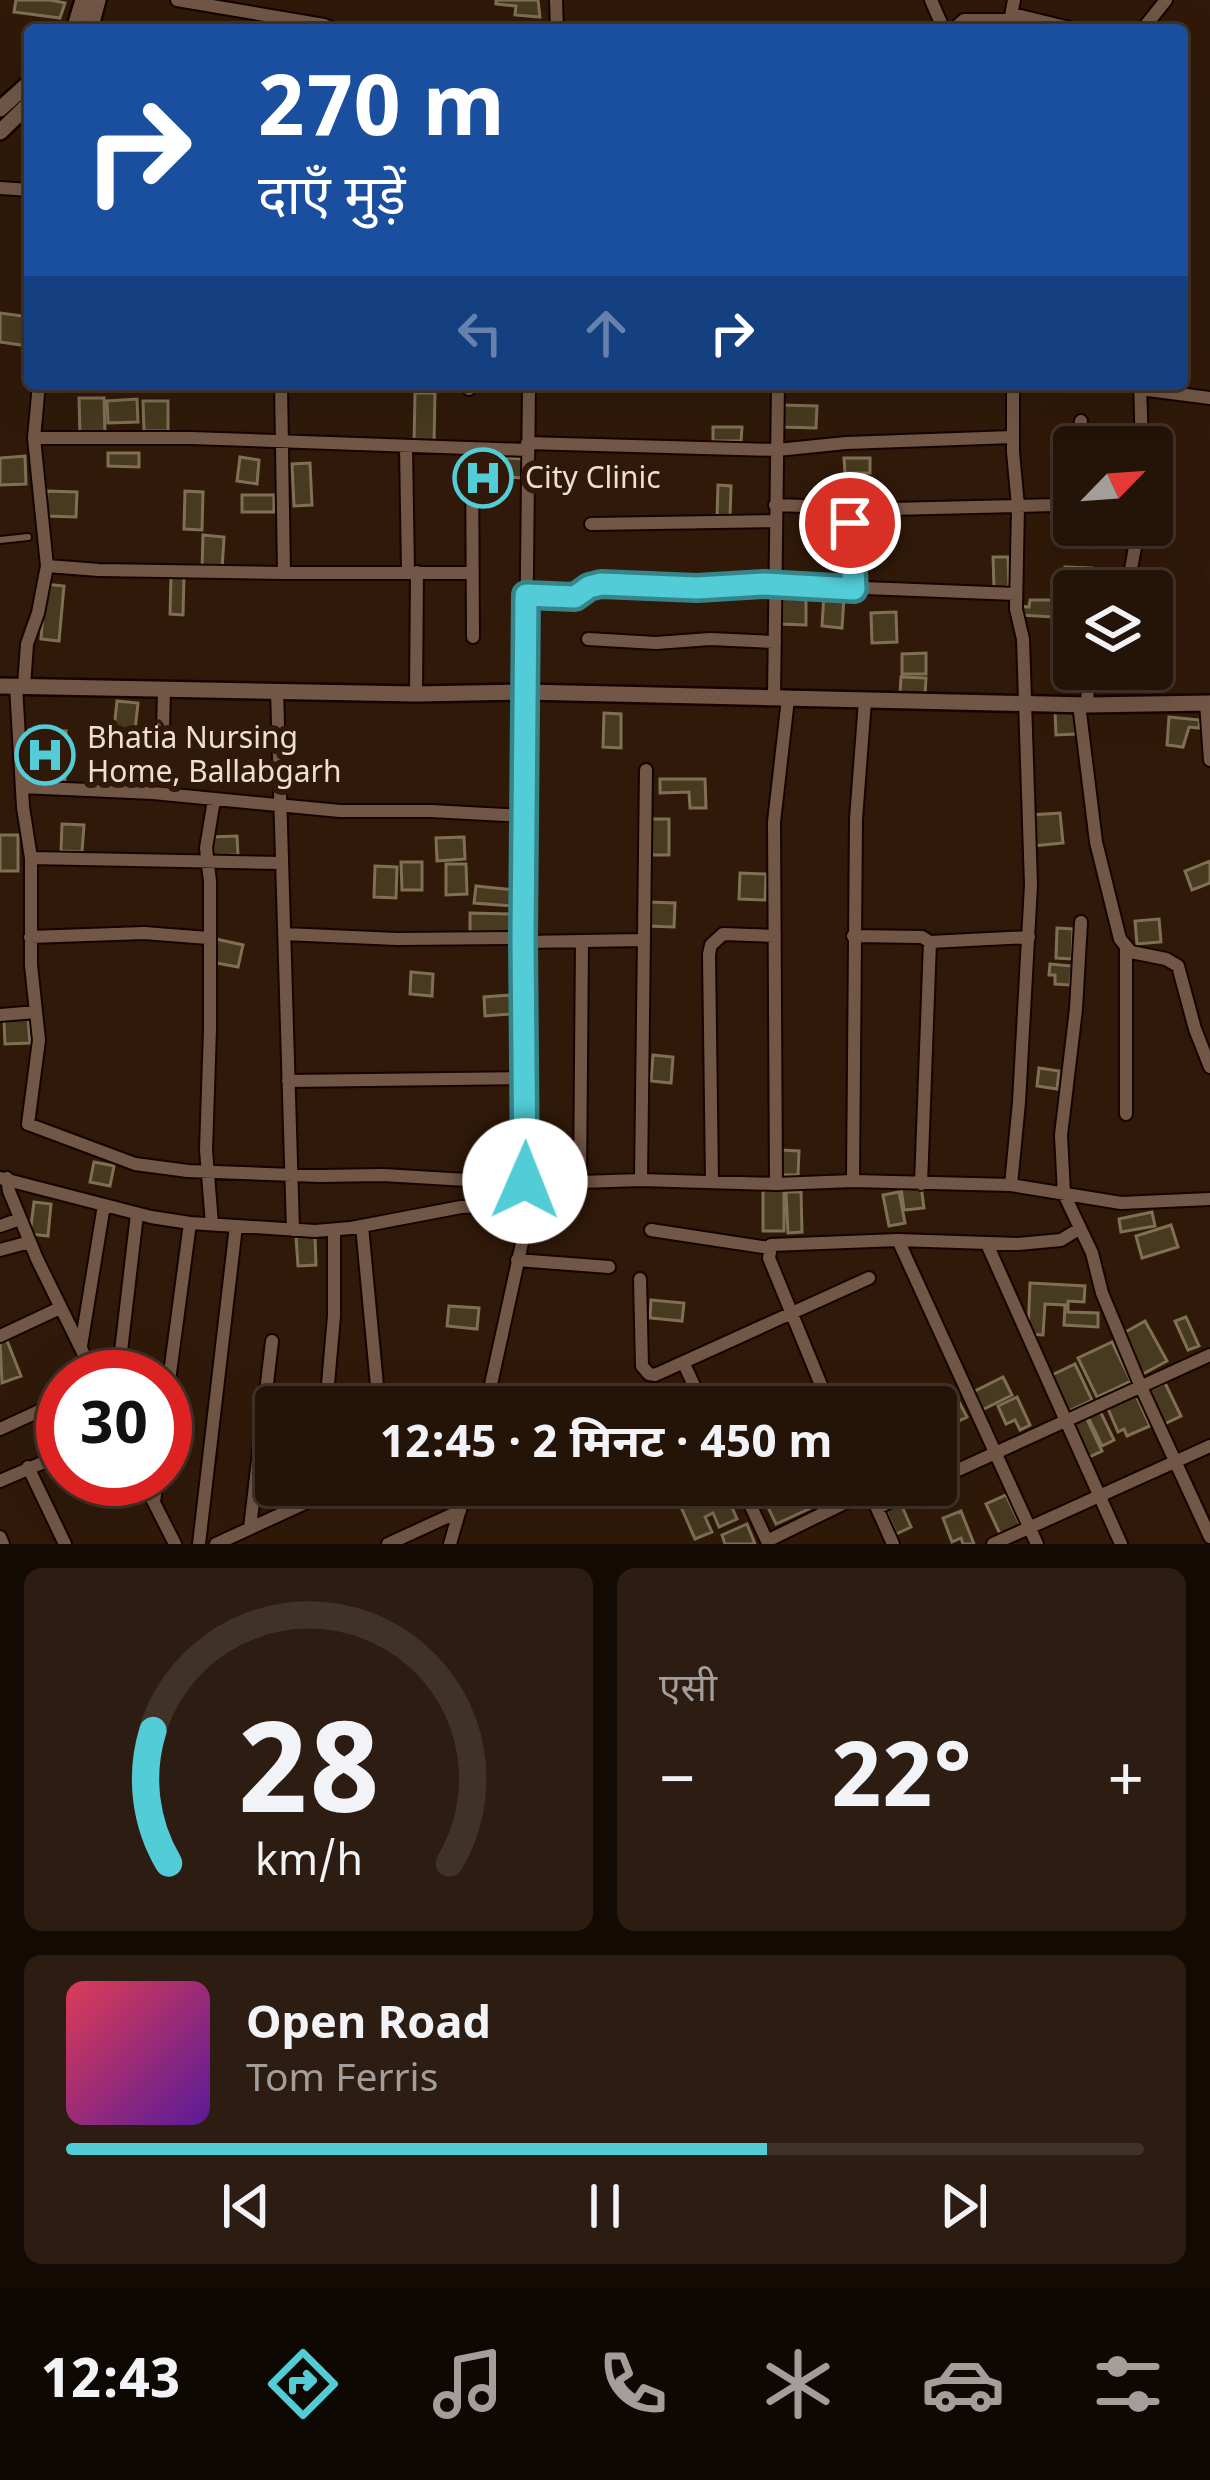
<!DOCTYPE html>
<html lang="hi">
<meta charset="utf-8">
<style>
:root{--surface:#241307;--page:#2c1c11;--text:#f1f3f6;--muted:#a39e9b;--line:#413228;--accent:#52ccd6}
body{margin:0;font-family:Georgia,"Noto Sans Devanagari",serif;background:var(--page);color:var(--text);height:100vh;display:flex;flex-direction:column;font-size:45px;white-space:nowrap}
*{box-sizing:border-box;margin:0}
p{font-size:39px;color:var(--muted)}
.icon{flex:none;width:66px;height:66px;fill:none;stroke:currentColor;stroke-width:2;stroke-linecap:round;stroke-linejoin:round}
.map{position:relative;height:1544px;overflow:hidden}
.drawer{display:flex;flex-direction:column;gap:24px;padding:24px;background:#140a04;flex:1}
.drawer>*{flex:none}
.banner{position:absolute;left:24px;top:24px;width:1164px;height:366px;border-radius:12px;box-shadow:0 12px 48px #0002,0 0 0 3px var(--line);background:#1a4fa0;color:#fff;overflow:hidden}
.needle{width:78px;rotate:65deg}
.tools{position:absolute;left:1053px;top:426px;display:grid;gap:24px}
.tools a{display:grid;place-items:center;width:120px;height:120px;border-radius:12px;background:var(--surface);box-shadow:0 12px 48px #0002,0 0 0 3px var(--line);font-size:60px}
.speed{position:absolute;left:36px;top:1350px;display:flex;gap:24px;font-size:60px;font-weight:700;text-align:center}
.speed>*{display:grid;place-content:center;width:156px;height:156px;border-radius:50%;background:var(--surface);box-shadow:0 12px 48px #0002,0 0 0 3px var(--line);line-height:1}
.speed .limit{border:18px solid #d22;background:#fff;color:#111}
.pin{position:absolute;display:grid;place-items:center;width:102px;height:102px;color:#fff;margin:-51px;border:6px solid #fff;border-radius:50%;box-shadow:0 3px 12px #0007}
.me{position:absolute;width:132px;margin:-66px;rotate:1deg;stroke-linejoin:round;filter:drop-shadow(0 0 9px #0008)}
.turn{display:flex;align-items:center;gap:42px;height:252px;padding:0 36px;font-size:54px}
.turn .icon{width:156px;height:156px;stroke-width:2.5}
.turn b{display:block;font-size:84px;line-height:102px}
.lanes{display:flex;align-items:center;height:114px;padding:0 36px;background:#0003;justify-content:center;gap:60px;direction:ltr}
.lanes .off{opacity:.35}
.big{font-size:90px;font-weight:700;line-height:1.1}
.drawer .card{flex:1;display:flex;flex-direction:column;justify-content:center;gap:18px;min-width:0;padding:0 42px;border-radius:18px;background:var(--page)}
.drawer .dial{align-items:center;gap:0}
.dial svg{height:312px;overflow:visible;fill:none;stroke:var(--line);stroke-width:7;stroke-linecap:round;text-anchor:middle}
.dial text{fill:var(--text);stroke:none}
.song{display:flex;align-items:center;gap:36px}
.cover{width:144px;height:144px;border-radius:18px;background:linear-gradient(135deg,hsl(350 70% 55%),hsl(270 70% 35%))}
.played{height:12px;border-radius:6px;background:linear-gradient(90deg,var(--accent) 65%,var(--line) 65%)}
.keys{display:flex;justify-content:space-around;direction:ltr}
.heat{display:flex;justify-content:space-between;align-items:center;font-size:66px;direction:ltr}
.drawer .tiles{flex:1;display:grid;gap:24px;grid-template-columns:1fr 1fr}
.card:last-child{grid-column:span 2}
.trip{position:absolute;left:255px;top:1386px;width:702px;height:120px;border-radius:12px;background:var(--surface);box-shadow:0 12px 48px #0002,0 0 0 3px var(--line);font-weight:700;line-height:120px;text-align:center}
.tabs{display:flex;height:192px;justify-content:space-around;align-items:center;background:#0e0803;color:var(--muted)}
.tabs .icon{width:84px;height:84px}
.tabs .current{color:var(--accent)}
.tabs b{font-size:54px;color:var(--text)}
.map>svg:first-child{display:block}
.building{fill:#473a20;stroke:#7f7054;stroke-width:3}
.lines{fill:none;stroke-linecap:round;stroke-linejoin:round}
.service-casing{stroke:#160400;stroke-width:10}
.minor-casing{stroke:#160400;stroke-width:16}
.tertiary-casing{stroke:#160400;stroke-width:20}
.service{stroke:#725746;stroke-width:6}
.minor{stroke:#725746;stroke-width:12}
.tertiary{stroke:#725746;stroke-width:15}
.route-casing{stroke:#35858b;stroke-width:30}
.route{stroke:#52ccd6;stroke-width:21}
.labels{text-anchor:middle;stroke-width:12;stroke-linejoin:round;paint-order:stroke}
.poi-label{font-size:30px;fill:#eeded4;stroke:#301909;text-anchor:start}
</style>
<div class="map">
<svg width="1210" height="1544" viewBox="0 0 1210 1544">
<rect width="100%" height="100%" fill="#301909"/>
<path class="building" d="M16,0H50L65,3L60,18L14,12Z
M496,0H538L540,17L515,15L516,6L496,4Z
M0,313L30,317L28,346L0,342Z
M415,393H435L434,444H414Z
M79,398H104L105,434L80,435Z
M137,399L138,422L108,423L107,401Z
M143,401H168V431H144Z
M782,405L817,406L816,428L781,427Z
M713,427H742L741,441H713Z
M108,453H139V467L108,466Z
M25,456L26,484L0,485V458Z
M476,456L524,459L522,478L507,477L506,490L474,489Z
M240,457L259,460L257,484L237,481Z
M844,458H870V473H845Z
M310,463L312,505L294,506L292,464Z
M718,485L731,486L730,518H717Z
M47,491L77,492L76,517L46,516Z
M185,491L203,492L202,530L184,529Z
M242,495H274V512H242Z
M203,535L224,537L222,570L202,569Z
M993,557H1008L1009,587L994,588Z
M1065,567L1092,568V582L1065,581Z
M171,575L184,576L183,615L170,614Z
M45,584L64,586L59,641L41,639Z
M780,593L806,594V625L779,624Z
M824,594L844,596L842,628L822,626Z
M1030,600H1054L1053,617L1020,615V606L1029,607Z
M896,612L897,642L872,643L871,613Z
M926,653V674H902V654Z
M901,677L926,678L925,695L900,694Z
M117,701L138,703L134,740L113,738Z
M1055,710H1075L1076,734L1056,735Z
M604,713L621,714V748L603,747Z
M1169,717L1200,720L1199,728L1189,727L1183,747L1167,745Z
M29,730L66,731L65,781L28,780Z
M660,779H705L706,808H690L689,792L660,793Z
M1060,813L1063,843L1032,846L1030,815Z
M647,819H669V855H647Z
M62,824L84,825L82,852L61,851Z
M0,835H18V871H0Z
M237,836L238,855L212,856L211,837Z
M464,837L465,859L437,861L436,838Z
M1210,861V883L1192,890L1185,871Z
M401,862H422V890H402Z
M446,864H466L467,894L446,895Z
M375,866L397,867L396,898L374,897Z
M740,873L766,874L765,900L739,899Z
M476,886L515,890L514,906L474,903Z
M647,902L675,903L674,927L646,926Z
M470,913L511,914V933L470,932Z
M1159,919L1161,942L1137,944L1135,921Z
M1057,928L1073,929L1072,959L1056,958Z
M216,939L243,945L238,967L211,962Z
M1050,964L1072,966L1070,985L1055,984V975H1049Z
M411,972L433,974L432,996L410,994Z
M510,995L511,1014L485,1016L484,997Z
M28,1018L30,1043L5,1044L4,1019Z
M653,1055L673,1057L671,1083L651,1081Z
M1039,1068L1059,1071L1057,1089L1037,1086Z
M781,1150L799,1151L798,1175H780Z
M94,1162L114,1166L110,1186L90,1182Z
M921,1186L924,1208L904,1210L901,1188Z
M763,1188H784V1231H763Z
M786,1192H801L802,1232L788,1233Z
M899,1192L905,1223L889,1226L883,1195Z
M34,1202L51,1204L48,1236L30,1234Z
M1152,1212L1155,1226L1121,1232L1119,1219Z
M1171,1225L1178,1247L1142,1258L1136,1236Z
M315,1236L316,1265L298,1266L296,1237Z
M1030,1283L1085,1286L1084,1302L1068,1301V1312L1098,1313V1327L1064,1325L1065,1305L1045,1304L1043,1335L1028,1334Z
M651,1300L684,1303L682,1321L650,1318Z
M449,1306L479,1308L477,1329L447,1326Z
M1186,1317L1199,1346L1188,1350L1175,1321Z
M1145,1321L1167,1361L1141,1375L1120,1335Z
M6,1338L21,1376L2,1383L0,1341Z
M1112,1342L1131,1381L1097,1397L1078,1358Z
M1075,1364L1092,1400L1067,1412L1050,1376Z
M1003,1377L1012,1395L982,1410L973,1392Z
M1165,1383L1181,1416L1160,1426L1145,1392Z
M1134,1391L1150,1426L1127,1436L1124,1429L1118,1432L1106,1404Z
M1017,1397L1030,1425L1020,1430L1015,1420L1006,1424L998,1406Z
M958,1400L967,1417L948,1426L939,1410Z
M1100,1411L1114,1440L1102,1446L1088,1417Z
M1086,1417L1102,1451L1085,1459L1070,1424Z
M801,1485H861L776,1524L765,1501Z
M724,1489L737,1519L719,1527L713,1513L705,1517L712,1532L695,1539L681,1507Z
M1006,1495L1021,1526L1001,1536L986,1504Z
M901,1504L911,1527L896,1534L886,1511Z
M961,1511L974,1544H963L961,1538L952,1542L943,1518Z
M747,1524L755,1544H725L722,1535Z"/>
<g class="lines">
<defs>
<path id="service" d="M0,540L28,537"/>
<path id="minor" d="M177,0L324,25L336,30
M556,0L557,30
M931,0L944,30
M1012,14L1078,30
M953,30L964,20H1008L1011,16L1014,0
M1142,30L1166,0
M0,188L30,190
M281,384L284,573
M469,384V389
M1140,384L1142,447
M1140,389L1210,398
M34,438H191L527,450
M527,443L777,450L846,443L1013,437
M406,446L408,572
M1077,447L1081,421
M472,448L473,637
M1065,500L1071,517L1067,536
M775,505L891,509L1057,505L1068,496L1074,464
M849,507L853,543L854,589
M591,524L775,521
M47,566L99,570L284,573H473
M1127,591L1139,525
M526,595L575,597L592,585L601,584L697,588L764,584L1016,594
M588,639L656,643L710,639L775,642
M16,686L23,807L31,858V965L39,1040L28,1124L135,1164L188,1171L319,1176L383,1175L484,1181L580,1182L641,1180L776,1184L853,1181L1011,1185L1121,1203L1210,1199
M24,686L27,644L38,613L47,566L34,438L39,384
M277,691L293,1230
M416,694L417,572
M774,698L778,384
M1206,703L1210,760
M1079,704L1096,842L1120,939L1131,952L1166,959L1178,966L1195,1029L1210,1067
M1087,705L1089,669
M163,731L164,689
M198,741L278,742
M22,787L153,793L340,811H431L526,816
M31,858L282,863
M1081,922L1076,1009L1061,1135L1064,1194L1092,1253L1102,1293L1141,1387L1210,1537
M284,934L397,939L523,938
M853,936L922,937L930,942L921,1184
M30,937L144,933L208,938
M523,942L643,940
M930,942L1029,937
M0,1015L36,1012
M288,1081L526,1078
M1126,1114V948
M0,1178L151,1217L190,1223L315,1231L351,1228L461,1207L526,1205
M7,1178L9,1191L37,1259L95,1377
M641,1180L646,770
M712,1181L709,954L711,945L723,934L775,936
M853,1181L856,819L865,701
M580,1182L582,941
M776,1184L774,822L788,699
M1011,1185L1019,1102L1031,885L1023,639L1016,609L1018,506L1013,452V384
M212,1224L206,1150L210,1029V881L206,848L214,800
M0,1226L20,1219
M362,1226L379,1407
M651,1230L769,1248
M898,1240L1037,1544
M987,1244L1121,1544
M0,1250L30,1242
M517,1260L609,1267
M640,1279L642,1366L649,1374L655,1375L869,1278
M0,1336L60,1308
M81,1346L104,1205
M684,1364L704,1407
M118,1377L137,1214
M326,1407L334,1316V1230
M486,1407L522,1243L526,1205L523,938L529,384
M830,1407L769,1258L771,1245L898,1240L1018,1244L1061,1240L1079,1229
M165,1411L190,1223
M0,1429L63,1400
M28,1467L65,1544
M142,1479L175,1544
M936,1480L1210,1355
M0,1481L63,1454
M741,1485L768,1543
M867,1486L893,1544
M154,1502L157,1479
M877,1508L925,1485
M250,1528L272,1341
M0,1537L3,1544
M767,1541L869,1491
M199,1544L236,1226
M216,1544L344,1485
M388,1544L460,1511
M450,1544L467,1485
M993,1544L1210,1446"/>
<path id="tertiary" d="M74,30L83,0
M90,30L98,0
M0,109L30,82
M0,132L30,103
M0,686L416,694L526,692L1087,705L1210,703"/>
</defs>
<use href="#service" class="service-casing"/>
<use href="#minor" class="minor-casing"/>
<use href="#tertiary" class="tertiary-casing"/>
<use href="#service" class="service"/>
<use href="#minor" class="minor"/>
<use href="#tertiary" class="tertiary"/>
</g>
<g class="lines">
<defs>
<path id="route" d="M525,1181L523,938L526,595L575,597L589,587L601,584L697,588L764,584L854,589L850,523"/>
</defs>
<use href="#route" class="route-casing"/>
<use href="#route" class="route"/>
</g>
<defs>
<symbol id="hospital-ring" viewBox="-11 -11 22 22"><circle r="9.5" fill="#301909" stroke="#52ccd6" stroke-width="1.5"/><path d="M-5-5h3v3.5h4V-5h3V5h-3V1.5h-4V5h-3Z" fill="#52ccd6"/></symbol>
</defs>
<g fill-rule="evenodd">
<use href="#hospital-ring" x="450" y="445" width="66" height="66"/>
<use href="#hospital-ring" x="12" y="722" width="66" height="66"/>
</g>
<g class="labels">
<g class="poi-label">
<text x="525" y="488">City Clinic</text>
<text x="87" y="748">Bhatia Nursing<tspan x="87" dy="34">Home, Ballabgarh</tspan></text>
</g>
</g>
</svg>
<div class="tools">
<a><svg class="needle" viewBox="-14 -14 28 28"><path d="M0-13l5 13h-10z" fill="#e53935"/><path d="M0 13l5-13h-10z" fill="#a39e9b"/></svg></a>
<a><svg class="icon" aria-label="layers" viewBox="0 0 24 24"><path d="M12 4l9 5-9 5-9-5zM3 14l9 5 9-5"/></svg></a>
</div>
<div class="speed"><div class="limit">30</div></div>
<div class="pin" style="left:850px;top:523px;background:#d93025"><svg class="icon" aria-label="arrive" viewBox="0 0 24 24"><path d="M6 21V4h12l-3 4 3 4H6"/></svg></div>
<svg class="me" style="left:525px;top:1181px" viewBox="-20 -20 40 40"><circle r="19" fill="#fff"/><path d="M0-13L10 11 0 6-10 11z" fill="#52ccd6"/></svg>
<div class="trip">12:45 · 2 मिनट · 450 m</div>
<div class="banner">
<div class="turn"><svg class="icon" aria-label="right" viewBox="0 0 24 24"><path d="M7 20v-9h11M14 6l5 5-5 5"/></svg><div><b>270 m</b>दाएँ मुड़ें</div></div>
<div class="lanes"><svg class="icon off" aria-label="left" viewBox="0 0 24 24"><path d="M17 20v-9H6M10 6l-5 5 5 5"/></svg><svg class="icon off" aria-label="ahead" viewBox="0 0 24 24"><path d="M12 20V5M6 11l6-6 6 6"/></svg><svg class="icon" aria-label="right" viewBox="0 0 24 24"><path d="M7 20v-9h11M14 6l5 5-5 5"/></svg></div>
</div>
</div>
<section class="drawer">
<div class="tiles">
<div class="card dial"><svg viewBox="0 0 100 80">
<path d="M14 69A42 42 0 1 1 86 69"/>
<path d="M14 69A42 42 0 0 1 10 35" stroke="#52ccd6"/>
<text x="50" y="56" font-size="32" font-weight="700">28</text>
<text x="50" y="72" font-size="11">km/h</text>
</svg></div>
<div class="card"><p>एसी</p>
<div class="heat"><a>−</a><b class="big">22°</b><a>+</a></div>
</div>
<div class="card">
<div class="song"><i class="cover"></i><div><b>Open Road</b><p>Tom Ferris</p></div></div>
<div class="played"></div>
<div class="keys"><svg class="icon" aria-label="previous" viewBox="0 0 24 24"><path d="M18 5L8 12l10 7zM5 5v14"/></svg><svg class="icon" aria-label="pause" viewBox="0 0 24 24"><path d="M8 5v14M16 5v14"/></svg><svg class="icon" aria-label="next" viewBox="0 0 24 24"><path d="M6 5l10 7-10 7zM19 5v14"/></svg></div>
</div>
</div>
</section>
<nav class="tabs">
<b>12:43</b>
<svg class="icon current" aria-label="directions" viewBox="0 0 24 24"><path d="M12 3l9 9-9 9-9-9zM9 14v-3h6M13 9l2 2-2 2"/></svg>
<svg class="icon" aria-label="music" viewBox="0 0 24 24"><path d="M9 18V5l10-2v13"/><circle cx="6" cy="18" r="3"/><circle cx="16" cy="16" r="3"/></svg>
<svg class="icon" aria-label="phone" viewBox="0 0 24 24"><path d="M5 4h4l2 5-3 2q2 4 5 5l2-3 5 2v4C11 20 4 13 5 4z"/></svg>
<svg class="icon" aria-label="climate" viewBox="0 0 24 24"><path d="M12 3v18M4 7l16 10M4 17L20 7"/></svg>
<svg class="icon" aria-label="car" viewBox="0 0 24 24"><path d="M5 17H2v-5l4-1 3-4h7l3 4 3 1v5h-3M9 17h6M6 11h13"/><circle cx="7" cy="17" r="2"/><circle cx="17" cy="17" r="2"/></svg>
<svg class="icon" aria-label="filters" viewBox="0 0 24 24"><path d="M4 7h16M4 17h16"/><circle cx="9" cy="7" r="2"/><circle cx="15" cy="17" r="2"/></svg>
</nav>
